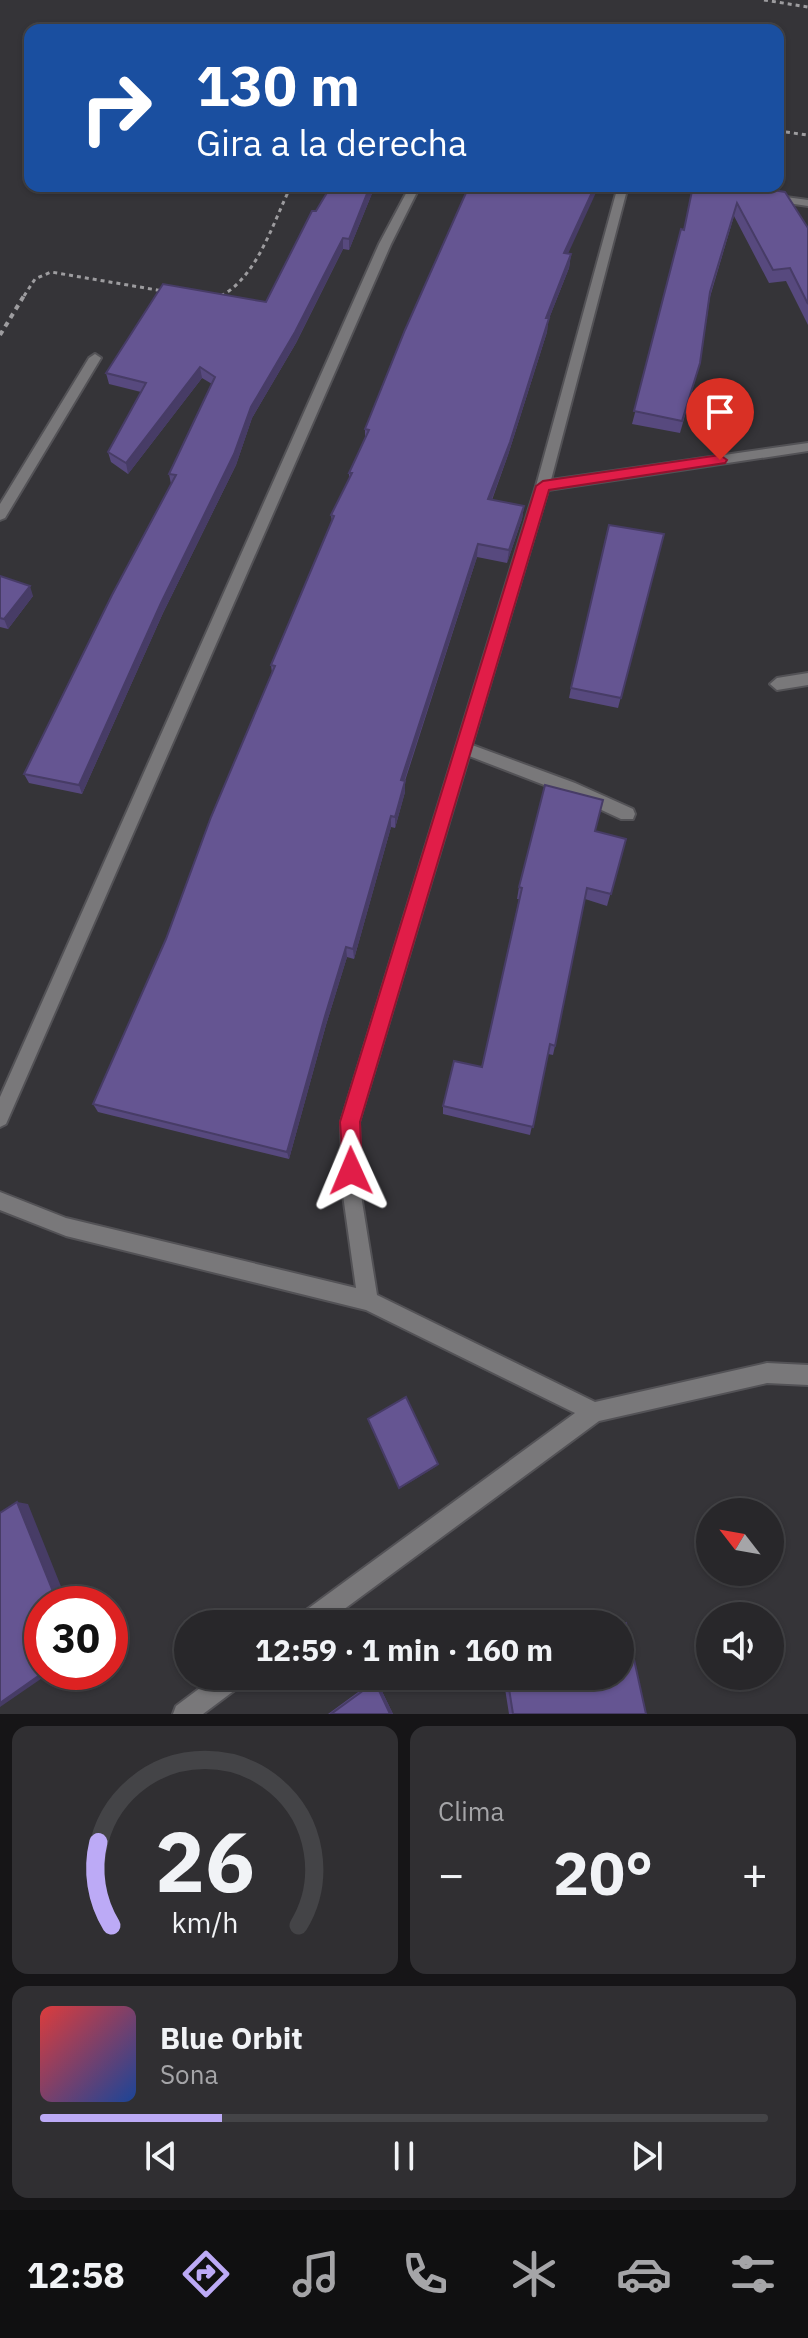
<!DOCTYPE html>
<html lang="es">
<meta charset="utf-8">
<style>
:root{--surface:#28272a;--page:#302f32;--text:#f1f3f6;--muted:#a5a5a8;--line:#444447;--accent:#bcaaf6}
body{margin:0;font-family:"IBM Plex Sans",sans-serif;background:var(--page);color:var(--text);height:100vh;display:flex;flex-direction:column;font-size:30px;white-space:nowrap}
*{box-sizing:border-box;margin:0}
p{font-size:26px;color:var(--muted)}
.icon{flex:none;width:44px;height:44px;fill:none;stroke:currentColor;stroke-width:2;stroke-linecap:round;stroke-linejoin:round}
.map{position:relative;height:1714px;overflow:hidden}
.sheet{display:flex;flex-direction:column;gap:12px;padding:12px;background:#161517;flex:1}
.sheet>*{flex:none}
.top-card{position:absolute;left:24px;top:24px;width:760px;height:168px;border-radius:16px;box-shadow:0 2px 6px #0004,0 0 0 2px var(--line);background:#1a4fa0;color:#fff;overflow:hidden}
.needle{width:52px;rotate:301deg}
.tools{position:absolute;left:696px;top:1498px;display:grid;gap:16px}
.tools a{display:grid;place-items:center;width:88px;height:88px;border-radius:50%;background:var(--surface);box-shadow:0 2px 6px #0004,0 0 0 2px var(--line);font-size:40px}
.speed{position:absolute;left:24px;top:1586px;display:flex;gap:16px;font-size:40px;font-weight:700;text-align:center}
.speed>*{display:grid;place-content:center;width:104px;height:104px;border-radius:50%;background:var(--surface);box-shadow:0 2px 6px #0004,0 0 0 2px var(--line);line-height:1}
.speed .limit{border:12px solid #d22;background:#fff;color:#111}
.pin{position:absolute;display:grid;place-items:center;width:68px;height:68px;color:#fff;margin:-82px -34px;border-radius:50% 50% 50% 0;rotate:-45deg;box-shadow:0 0 8px #0007}
.pin .icon{rotate:45deg}
.me{position:absolute;width:88px;margin:-44px;rotate:359deg;stroke-linejoin:round;filter:drop-shadow(0 0 6px #0008)}
.turn{display:flex;align-items:center;gap:28px;height:168px;padding:0 40px;font-size:36px}
.turn .icon{width:104px;height:104px;stroke-width:2.5}
.turn b{display:block;font-size:56px;line-height:68px}
.big{font-size:60px;font-weight:800;line-height:1.1}
.sheet .widget{flex:1;display:flex;flex-direction:column;justify-content:center;gap:12px;min-width:0;padding:0 28px;border-radius:16px;background:var(--page)}
.sheet .dial{align-items:center;gap:0}
.dial svg{height:208px;overflow:visible;fill:none;stroke:var(--line);stroke-width:7;stroke-linecap:round;text-anchor:middle}
.dial text{fill:var(--text);stroke:none}
.song{display:flex;align-items:center;gap:24px}
.cover{width:96px;height:96px;border-radius:12px;background:linear-gradient(135deg,hsl(0 70% 55%),hsl(220 70% 35%))}
.played{height:8px;border-radius:4px;background:linear-gradient(90deg,var(--accent) 25%,var(--line) 25%)}
.keys{display:flex;justify-content:space-around;direction:ltr}
.heat{display:flex;justify-content:space-between;align-items:center;font-size:44px;direction:ltr}
.sheet .tiles{flex:1;display:grid;gap:12px;grid-template-columns:1fr 1fr}
.widget:last-child{grid-column:span 2}
.trip{position:absolute;left:174px;top:1610px;width:460px;height:80px;border-radius:40px;background:var(--surface);box-shadow:0 2px 6px #0004,0 0 0 2px var(--line);font-weight:800;line-height:80px;text-align:center}
.dock{display:flex;height:128px;justify-content:space-around;align-items:center;background:#101011;color:var(--muted)}
.dock .icon{width:56px;height:56px}
.dock .on{color:var(--accent)}
.dock b{font-size:36px;color:var(--text)}
.map>svg:first-child{display:block}
.lines{fill:none;stroke-linecap:round;stroke-linejoin:round}
.minor-casing{stroke:#535256;stroke-width:4}
.path-far1{stroke:#9d9c9f;stroke-width:3;stroke-dasharray:4 4;stroke-linecap:butt}
.path{stroke:#9d9c9f;stroke-width:4;stroke-dasharray:5 5;stroke-linecap:butt}
.minor{fill:#79787a;fill-rule:evenodd}
.wall{fill:#57497e}
.shaded-wall{fill:#473c66}
.building{fill:#655592;stroke:#473c66;stroke-width:2}
.route{fill:#e11d48;stroke:#92132f;stroke-width:2}
</style>
<div class="map">
<svg width="808" height="1714" viewBox="0 0 808 1714">
<rect width="100%" height="100%" fill="#353438"/>
<g class="lines">
<defs>
<path id="minor" d="M410,186H420L391,244L6,1124L0,1127V1097L379,244Z
M618,186H628L551,480L808,443V451L548,490L472,745L575,783L633,809L635,814L633,819H621L565,793L469,756L359,1122L361,1195L377,1295L595,1402L767,1363L808,1365V1385L767,1383L599,1421L324,1624H295L298,1616L575,1413L366,1310L66,1236L0,1210V1192L66,1218L356,1288L343,1195L341,1122L536,486Z
M771,195L808,200V206L767,200V196Z
M95,354L101,358L5,518L0,520V504L89,358Z
M808,673V685L777,690L770,684L777,678Z
M216,1676H246L243,1684L203,1714H173L176,1706Z"/>
</defs>
<use href="#minor" class="minor-casing"/>
<path class="path-far1" d="M764,0L808,7
M778,131L808,135
M24,296L35,279L51,272L163,291
M221,296C258,276 273,222 291,186"/>
<path class="path" d="M220,297L225,294
M0,335L25,294"/>
<use href="#minor" class="minor"/>
</g>
<path class="wall" d="M331,186H375L349,250L343,249L296,343L252,418L236,465L163,613L82,794L29,783L24,774L171,484L169,474L212,384L202,378L128,474L111,462L108,452L141,392L109,384L106,373L266,302Z
M693,186H773L772,190L808,228V325L786,281L769,283L734,216L710,297L700,363L680,433L632,424L684,230Z
M568,254H571L569,268L548,321L547,332L508,455L492,500L524,506L522,519L507,563L477,557L405,781V792L395,828L391,827L354,959L347,957L326,1025L289,1159L98,1112L93,1104L166,939L272,673L271,665L332,522L331,515L349,479V473L365,439V429Z
M664,534L618,708L569,698L571,688Z
M0,576L33,596L8,629L0,627Z
M595,831L626,839L607,906L585,899L555,1046L553,1055L548,1054L530,1135L443,1114V1106L482,1067L519,899H517L519,887Z
M617,1622L626,1623L646,1714H509L503,1676H620V1624H607Z
M376,1679L393,1714H328Z"/>
<path class="shaded-wall" d="M370,186H375L349,250V239Z
M595,186H599L562,267L564,253Z
M343,238V249L296,343L252,418L236,465L163,613L82,794L79,785L251,407Z
M571,254L569,268L548,321L547,332L508,455L487,512L488,499L546,318Z
M200,367L202,378L128,474L126,463Z
M524,506L522,519L507,563L509,550Z
M478,544L477,557L401,791V780Z
M30,586L33,596L8,629L4,619Z
M405,781V792L395,828V817Z
M391,816V827L354,959L353,949Z
M346,947L347,957L326,1025L289,1159L287,1152L325,1016Z
M438,1464L437,1466L399,1489V1488Z
M17,1502L28,1504L68,1604H58Z
M44,1672H51L0,1707V1703Z
M376,1679L393,1714H390L375,1682Z"/>
<path class="building" d="M331,186H370L349,239L343,238L295,332L251,407L234,454L161,603L79,785L24,774L112,595L176,475L169,474L215,377L200,367L126,463L108,452L146,383L106,373L163,284L266,302L312,211H316Z
M469,186H595L564,253L571,254L546,318H549L510,442L488,499L524,506L509,550L478,544L401,780L405,781L395,817L391,816L353,949L346,947L325,1016L287,1152L93,1104L166,939L211,817L275,666L271,665L334,516L331,515L352,473H349L369,430L365,429L405,330Z
M693,186H749L785,192L808,228V304L790,268L773,270L737,203L710,292L700,363L682,421L634,411L681,229L684,230Z
M609,525L664,534L621,698L571,688Z
M0,576L30,586L4,619L0,618Z
M545,785L603,800L595,831L626,839L611,894L587,888L555,1046L550,1044L533,1127L443,1106L454,1061L482,1067L522,888L519,887Z
M406,1397L438,1464L399,1488L368,1419Z
M17,1502L58,1604H42V1672H44L0,1703V1513Z
M626,1623L646,1714H513L507,1676H620V1625Z
M375,1682L390,1714H331Z"/>
<path class="route" d="M720,455L727,460L725,463L549,490L360,1122L362,1171L359,1178L351,1181L344,1178L340,1122L536,486L543,481Z"/>
</svg>
<div class="tools">
<a><svg class="needle" viewBox="-14 -14 28 28"><path d="M0-13l5 13h-10z" fill="#e53935"/><path d="M0 13l5-13h-10z" fill="#a5a5a8"/></svg></a>
<a><svg class="icon" aria-label="sound" viewBox="0 0 24 24"><path d="M4 9h4l5-4v14l-5-4H4zM17 9q2 3 0 6"/></svg></a>
</div>
<div class="speed"><div class="limit">30</div></div>
<div class="pin" style="left:720px;top:460px;background:#d93025"><svg class="icon" aria-label="arrive" viewBox="0 0 24 24"><path d="M6 21V4h12l-3 4 3 4H6"/></svg></div>
<svg class="me" style="left:351px;top:1171px" viewBox="-20 -20 40 40"><path d="M0-17L14 15 0 8-14 15z" fill="#e11d48" stroke="#fff" stroke-width="4"/></svg>
<div class="trip">12:59 · 1 min · 160 m</div>
<div class="top-card">
<div class="turn"><svg class="icon" aria-label="right" viewBox="0 0 24 24"><path d="M7 20v-9h11M14 6l5 5-5 5"/></svg><div><b>130 m</b>Gira a la derecha</div></div>
</div>
</div>
<section class="sheet">
<div class="tiles">
<div class="widget dial"><svg viewBox="0 0 100 80">
<path d="M14 69A42 42 0 1 1 86 69"/>
<path d="M14 69A42 42 0 0 1 9 37" stroke="#bcaaf6"/>
<text x="50" y="56" font-size="32" font-weight="700">26</text>
<text x="50" y="72" font-size="11">km/h</text>
</svg></div>
<div class="widget"><p>Clima</p>
<div class="heat"><a>−</a><b class="big">20°</b><a>+</a></div>
</div>
<div class="widget">
<div class="song"><i class="cover"></i><div><b>Blue Orbit</b><p>Sona</p></div></div>
<div class="played"></div>
<div class="keys"><svg class="icon" aria-label="previous" viewBox="0 0 24 24"><path d="M18 5L8 12l10 7zM5 5v14"/></svg><svg class="icon" aria-label="pause" viewBox="0 0 24 24"><path d="M8 5v14M16 5v14"/></svg><svg class="icon" aria-label="next" viewBox="0 0 24 24"><path d="M6 5l10 7-10 7zM19 5v14"/></svg></div>
</div>
</div>
</section>
<nav class="dock">
<b>12:58</b>
<svg class="icon on" aria-label="directions" viewBox="0 0 24 24"><path d="M12 3l9 9-9 9-9-9zM9 14v-3h6M13 9l2 2-2 2"/></svg>
<svg class="icon" aria-label="music" viewBox="0 0 24 24"><path d="M9 18V5l10-2v13"/><circle cx="6" cy="18" r="3"/><circle cx="16" cy="16" r="3"/></svg>
<svg class="icon" aria-label="phone" viewBox="0 0 24 24"><path d="M5 4h4l2 5-3 2q2 4 5 5l2-3 5 2v4C11 20 4 13 5 4z"/></svg>
<svg class="icon" aria-label="climate" viewBox="0 0 24 24"><path d="M12 3v18M4 7l16 10M4 17L20 7"/></svg>
<svg class="icon" aria-label="car" viewBox="0 0 24 24"><path d="M5 17H2v-5l4-1 3-4h7l3 4 3 1v5h-3M9 17h6M6 11h13"/><circle cx="7" cy="17" r="2"/><circle cx="17" cy="17" r="2"/></svg>
<svg class="icon" aria-label="filters" viewBox="0 0 24 24"><path d="M4 7h16M4 17h16"/><circle cx="9" cy="7" r="2"/><circle cx="15" cy="17" r="2"/></svg>
</nav>
